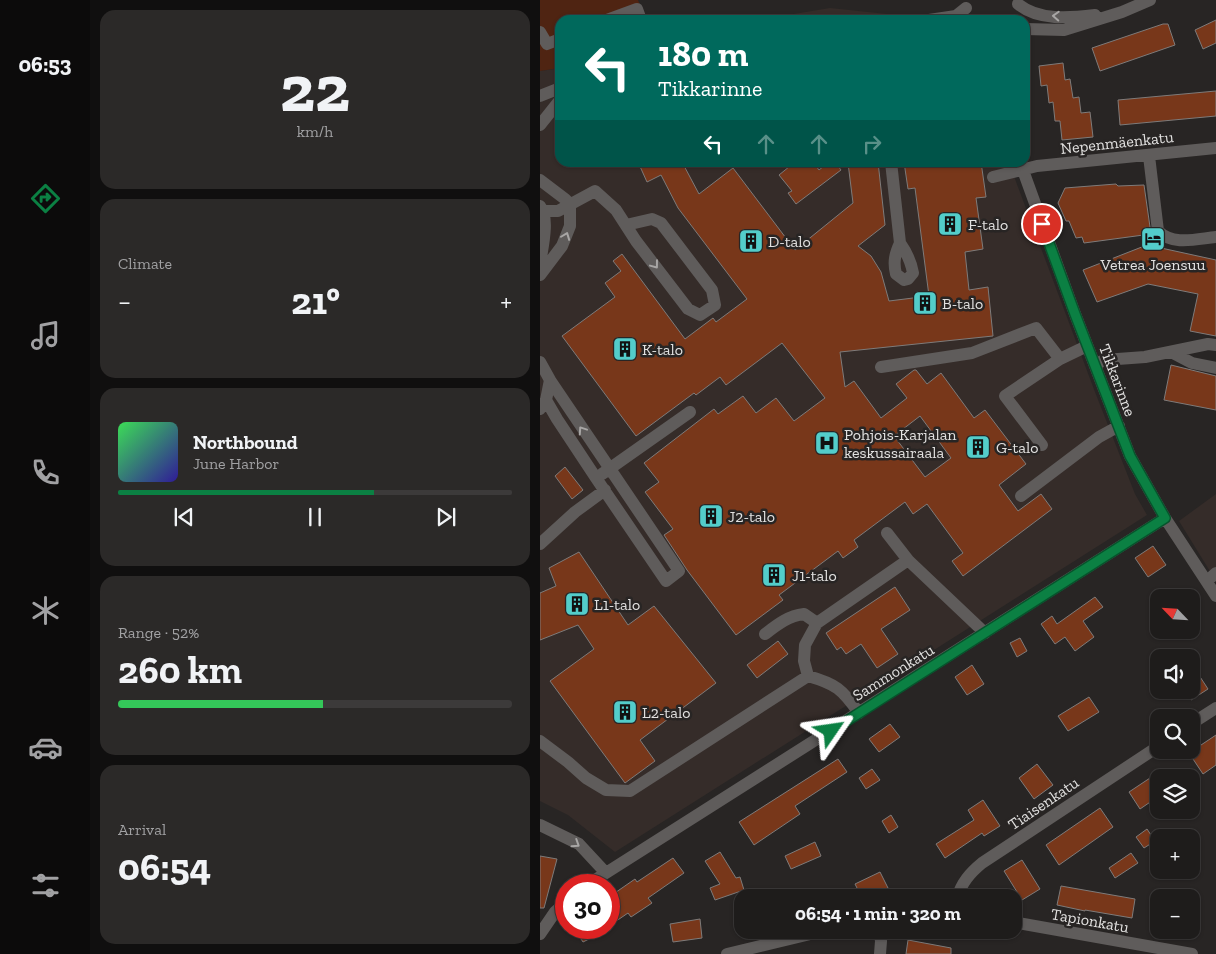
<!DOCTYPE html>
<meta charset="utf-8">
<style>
:root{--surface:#1e1c1b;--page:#2b2928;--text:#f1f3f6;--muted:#a1a1a3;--line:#3c3a3a;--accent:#0b8043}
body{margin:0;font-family:"Zilla Slab",serif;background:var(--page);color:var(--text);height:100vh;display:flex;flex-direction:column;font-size:19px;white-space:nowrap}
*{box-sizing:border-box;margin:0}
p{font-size:16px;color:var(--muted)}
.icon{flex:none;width:28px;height:28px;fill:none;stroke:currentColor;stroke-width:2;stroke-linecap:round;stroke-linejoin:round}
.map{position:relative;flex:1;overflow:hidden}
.sheet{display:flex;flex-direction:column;gap:10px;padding:10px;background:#100f0f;width:450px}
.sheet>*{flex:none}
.hud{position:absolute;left:15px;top:15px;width:475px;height:152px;border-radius:15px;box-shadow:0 1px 4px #0004,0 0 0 1px var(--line);background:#00695c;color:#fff;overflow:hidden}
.needle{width:32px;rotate:295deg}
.buttons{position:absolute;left:610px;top:589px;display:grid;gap:10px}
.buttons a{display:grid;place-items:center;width:50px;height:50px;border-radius:10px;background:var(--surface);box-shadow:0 1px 4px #0004,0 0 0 1px var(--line);font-size:25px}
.speed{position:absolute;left:15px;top:874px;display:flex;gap:10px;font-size:25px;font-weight:700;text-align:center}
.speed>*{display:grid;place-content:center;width:65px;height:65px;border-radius:50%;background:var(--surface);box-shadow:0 1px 4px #0004,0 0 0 1px var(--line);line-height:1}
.speed .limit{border:8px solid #d22;background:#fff;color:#111}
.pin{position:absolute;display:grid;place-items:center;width:42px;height:42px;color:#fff;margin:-21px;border:2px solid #fff;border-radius:50%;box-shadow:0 1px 5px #0007}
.me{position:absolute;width:55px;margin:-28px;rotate:58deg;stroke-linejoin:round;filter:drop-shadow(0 0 4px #0008)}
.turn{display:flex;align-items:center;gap:18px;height:105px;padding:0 20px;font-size:22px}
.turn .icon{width:65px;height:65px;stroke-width:2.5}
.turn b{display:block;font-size:35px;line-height:42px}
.lanes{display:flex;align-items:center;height:48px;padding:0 20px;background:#0003;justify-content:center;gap:25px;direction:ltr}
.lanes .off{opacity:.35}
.big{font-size:38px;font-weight:700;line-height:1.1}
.sheet .widget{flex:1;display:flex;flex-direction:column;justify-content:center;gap:8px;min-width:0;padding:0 18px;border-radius:15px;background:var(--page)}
.sheet .dial{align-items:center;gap:0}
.dial b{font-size:65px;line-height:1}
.song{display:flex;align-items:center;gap:15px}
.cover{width:60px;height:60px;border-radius:8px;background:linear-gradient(135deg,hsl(130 70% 55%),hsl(250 70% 35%))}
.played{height:5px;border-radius:2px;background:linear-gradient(90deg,var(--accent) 65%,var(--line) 65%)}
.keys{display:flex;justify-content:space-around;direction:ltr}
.heat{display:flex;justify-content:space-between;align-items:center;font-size:28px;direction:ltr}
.charge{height:8px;border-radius:4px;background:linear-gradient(90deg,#34c759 52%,var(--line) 0)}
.trip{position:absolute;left:194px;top:889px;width:288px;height:50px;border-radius:15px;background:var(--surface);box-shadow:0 1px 4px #0004,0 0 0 1px var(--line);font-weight:700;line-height:50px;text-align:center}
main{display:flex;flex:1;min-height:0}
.dock{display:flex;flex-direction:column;width:90px;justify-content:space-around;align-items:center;background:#0c0b0b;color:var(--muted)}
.dock .icon{width:35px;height:35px}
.dock .active{color:var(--accent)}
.dock b{font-size:22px;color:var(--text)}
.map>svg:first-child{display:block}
.built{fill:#352c29}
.green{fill:#4f2412}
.building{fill:#78371a;stroke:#7e7b7a;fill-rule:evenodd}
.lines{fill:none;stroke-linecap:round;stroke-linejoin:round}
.minor{stroke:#5f5c5b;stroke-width:12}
.oneway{stroke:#a8a6a5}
.route-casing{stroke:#07532c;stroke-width:12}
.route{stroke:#0b8043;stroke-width:9}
.labels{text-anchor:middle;stroke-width:5;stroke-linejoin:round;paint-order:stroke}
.street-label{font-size:16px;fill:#e3e2e1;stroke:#282524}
.poi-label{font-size:16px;fill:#e3e2e1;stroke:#282524;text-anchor:start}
</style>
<main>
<nav class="dock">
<b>06:53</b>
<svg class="icon active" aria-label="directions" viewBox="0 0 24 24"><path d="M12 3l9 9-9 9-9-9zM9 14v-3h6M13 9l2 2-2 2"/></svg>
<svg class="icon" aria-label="music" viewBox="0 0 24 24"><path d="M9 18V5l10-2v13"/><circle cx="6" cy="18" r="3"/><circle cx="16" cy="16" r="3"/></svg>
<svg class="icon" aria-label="phone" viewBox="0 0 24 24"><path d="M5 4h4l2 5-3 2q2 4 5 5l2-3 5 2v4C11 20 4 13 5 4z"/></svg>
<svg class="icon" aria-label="climate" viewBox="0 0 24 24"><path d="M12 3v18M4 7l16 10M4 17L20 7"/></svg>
<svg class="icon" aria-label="car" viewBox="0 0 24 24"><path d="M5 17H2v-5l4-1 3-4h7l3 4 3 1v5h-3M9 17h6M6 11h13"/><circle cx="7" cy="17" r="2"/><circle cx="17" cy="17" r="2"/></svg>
<svg class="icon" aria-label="filters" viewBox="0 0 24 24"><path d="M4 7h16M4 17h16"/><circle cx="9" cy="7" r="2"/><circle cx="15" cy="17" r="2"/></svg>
</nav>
<section class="sheet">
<div class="widget dial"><b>22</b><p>km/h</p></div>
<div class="widget"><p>Climate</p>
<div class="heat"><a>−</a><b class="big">21°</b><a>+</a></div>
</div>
<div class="widget">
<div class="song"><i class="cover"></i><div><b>Northbound</b><p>June Harbor</p></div></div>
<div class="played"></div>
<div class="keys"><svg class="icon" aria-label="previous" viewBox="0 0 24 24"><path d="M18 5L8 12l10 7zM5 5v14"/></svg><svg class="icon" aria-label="pause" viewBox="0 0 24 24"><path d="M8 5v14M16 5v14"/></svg><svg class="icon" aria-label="next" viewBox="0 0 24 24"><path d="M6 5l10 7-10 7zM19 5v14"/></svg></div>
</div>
<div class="widget"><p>Range · 52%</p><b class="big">260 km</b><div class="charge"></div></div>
<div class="widget"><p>Arrival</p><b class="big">06:54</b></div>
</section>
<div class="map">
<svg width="676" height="954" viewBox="0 0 676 954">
<rect width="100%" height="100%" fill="#282524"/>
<path class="built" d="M290,8L404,20H218Z
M20,68V162L469,163L555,392L595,494L607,515L75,852L28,815L0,801V71Z
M676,494V581L639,521Z"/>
<path class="green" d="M0,0H98L106,20H20V68L0,71Z"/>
<path class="building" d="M676,20V43L663,49L655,30Z
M623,24H628L635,45L560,71L552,48Z
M523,63L525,80L530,79L533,98L539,97L541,113L550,112L553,137L522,140L520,121H515L513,102L509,103L507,85L501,86L499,66Z
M676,91V116L580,125L578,100Z
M98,162H142L159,194L193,168L255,250L313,203L308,163L338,162L345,225L318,246L331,256L341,272L349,301L389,296L375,188L368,189L364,162H441L446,197L436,198L443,249L425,252L429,290L448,287L453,336L300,352L305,387L314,381L341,418L367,398L356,384L374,370H376L387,384L401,373L434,418L445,410L486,464L459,485L478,511L501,494L512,509L423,576L412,561L423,553L387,504L373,514L365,502L314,540L318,547L303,558L298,551L239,595L243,600L196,635L147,570L124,535L133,529L105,492L119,482L104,463L174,409L178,414L203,396L216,413L236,398L254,421L285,398L242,343L186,385L180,377L156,395L154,393L96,436L22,336L75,297L65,283L81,271L73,261L82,254L145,339L173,318L176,322L207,299L138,208L121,175L107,182ZM380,416L411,458L385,477L354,436Z
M255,162H273L279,170L289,162H295L301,170L256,204L248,193L252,191L239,175Z
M576,184L578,186L604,185L611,234L544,243L542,237L536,238L529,221H526L518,203L525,188Z
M612,243V246L676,260V336L650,331L658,294L608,284L557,302L543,270Z
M631,365L676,376V410L624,400Z
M25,467L43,490L32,499L15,476Z
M613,546L626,565L608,577L595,558Z
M39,552L88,625L114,606L176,683L100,740L115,761L85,783L10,681L54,649L38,625L0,640V593L16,586L9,568Z
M355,587L370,610L341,629L358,654L337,668L321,644L306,654L301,647L297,650L286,633Z
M555,597L563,607L543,621L554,637L535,651L525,637L515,644L501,624L512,616L517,624Z
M480,638L487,651L477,657L470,643Z
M238,641L248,654L217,678L207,665Z
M651,663L668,689L651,700Z
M432,665L444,684L427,695L415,677Z
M549,697L559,712L528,731L518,716Z
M350,724L360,737L339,752L329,739Z
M676,735V765L663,774L649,753Z
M298,759L307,772L255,806L260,814L214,845L199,822Z
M497,764L513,785L494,799L479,778Z
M332,769L340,780L326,789L319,778Z
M619,772V796L600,809L589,792Z
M443,800L460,826L444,836L442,833L405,858L396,844L434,820L428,810Z
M560,808L573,827L519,865L506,845Z
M351,815L358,827L349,833L342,821Z
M607,829L615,841L604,848L596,837Z
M275,842L281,856L251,869L245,856Z
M180,852L196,878L200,877L204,890L175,900L170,888L180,884L165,861Z
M591,853L598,863L575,878L569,868Z
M0,856L17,859L4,908H0Z
M133,858L144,873L108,898L112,903L91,917L88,913L69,926V897L95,879L97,882Z
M482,860L500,889L482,900L464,871Z
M340,872L348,888L329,898H322L315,884Z
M521,886L595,899L592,918L545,910V911L517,905Z
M160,919L162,938L133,942L130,924Z
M34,928H71L43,942Z
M368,940L411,948V954H366Z"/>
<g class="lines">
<path class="minor" d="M478,4C498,21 530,18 555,15
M67,20L97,9L101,20
M389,20L416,16L426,8
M485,29L524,30L582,12L610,0
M0,32L7,44L20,39
M0,96L20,88
M0,125L20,100
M609,156L618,231C633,246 656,239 676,237
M351,162L360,243C355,254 353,262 356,274L364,280L368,279L373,273C371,261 367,253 360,243
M480,162L535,314L590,456L625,518L676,596
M453,177L497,166L676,148
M0,180L25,199L30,204V226L22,246L0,275
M5,211H18L55,191L76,210L96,241L148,309L160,315L175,305L172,290L121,223L112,219L86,225
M0,264C2,249 10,218 0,206
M631,352L652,363L676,368
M0,362L10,380L6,400L0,409
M555,365L564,360L605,357L668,344L676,345
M341,367L432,353L496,328L520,359
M6,400L17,419L56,478L126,581L139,571L10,380
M502,445L465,396L520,359L547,346
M62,474L150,412
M481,496L559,437L579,426
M347,533L368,560
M0,544L35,512L65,490
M667,581L676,573
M225,634C238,624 248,616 264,614L277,623
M268,676L264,661L265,645L277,623L368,560L445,633
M651,724L676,708
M0,741L28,762L46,778L66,790L90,791L268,676C296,684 302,689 319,713
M0,825L39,844L65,872
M47,885L625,518
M417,898C422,882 430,873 442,863L619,746
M472,922L652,954
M339,930L341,941L340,954
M0,934L15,912L26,902
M187,954L287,930"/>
</g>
<defs><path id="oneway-chevron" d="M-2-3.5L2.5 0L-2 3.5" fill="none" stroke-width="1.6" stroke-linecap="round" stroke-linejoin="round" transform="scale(1.25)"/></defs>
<g class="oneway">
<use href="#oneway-chevron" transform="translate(516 16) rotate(-177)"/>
<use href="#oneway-chevron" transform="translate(26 236) rotate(-69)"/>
<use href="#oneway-chevron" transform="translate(115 265) rotate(53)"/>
<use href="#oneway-chevron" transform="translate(42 430) rotate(-124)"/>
<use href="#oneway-chevron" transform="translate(36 844) rotate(33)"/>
</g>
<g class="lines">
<defs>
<path id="route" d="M291,731L625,518L590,456L535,314L502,224"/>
</defs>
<use href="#route" class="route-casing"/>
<use href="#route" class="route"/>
</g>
<defs>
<symbol id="building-square" viewBox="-11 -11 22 22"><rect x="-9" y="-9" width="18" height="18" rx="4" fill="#53cdca" stroke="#282524"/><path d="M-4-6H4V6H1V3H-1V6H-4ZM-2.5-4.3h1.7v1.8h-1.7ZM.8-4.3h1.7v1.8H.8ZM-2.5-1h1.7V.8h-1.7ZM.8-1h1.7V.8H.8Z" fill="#111"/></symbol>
<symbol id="hotel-square" viewBox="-11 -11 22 22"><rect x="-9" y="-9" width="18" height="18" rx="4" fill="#53cdca" stroke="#282524"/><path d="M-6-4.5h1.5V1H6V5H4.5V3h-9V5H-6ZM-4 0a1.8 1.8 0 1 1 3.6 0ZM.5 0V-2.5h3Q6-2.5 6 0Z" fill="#111"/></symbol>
<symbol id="hospital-square" viewBox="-11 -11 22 22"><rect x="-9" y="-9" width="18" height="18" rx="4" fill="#53cdca" stroke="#282524"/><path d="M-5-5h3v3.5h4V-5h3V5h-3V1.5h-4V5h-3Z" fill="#111"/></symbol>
</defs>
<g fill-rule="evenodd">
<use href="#building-square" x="396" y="210" width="28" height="28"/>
<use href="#hotel-square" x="599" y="225" width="28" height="28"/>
<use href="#building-square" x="197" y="227" width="28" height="28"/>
<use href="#building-square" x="371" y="289" width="28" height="28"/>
<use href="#building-square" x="71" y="335" width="28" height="28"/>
<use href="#hospital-square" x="273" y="429" width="28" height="28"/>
<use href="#building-square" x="424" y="433" width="28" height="28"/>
<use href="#building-square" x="157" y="502" width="28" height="28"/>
<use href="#building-square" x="220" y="561" width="28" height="28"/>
<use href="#building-square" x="23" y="590" width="28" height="28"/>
<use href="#building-square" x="71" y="698" width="28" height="28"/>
</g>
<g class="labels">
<g class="street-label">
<text transform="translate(577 142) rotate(-6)" y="6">Nepenmäenkatu</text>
<text transform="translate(578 380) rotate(69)" y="6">Tikkarinne</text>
<text transform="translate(353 672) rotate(-32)" y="6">Sammonkatu</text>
<text transform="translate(503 803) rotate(-34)" y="6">Tiaisenkatu</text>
<text transform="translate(550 920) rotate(10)" y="6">Tapionkatu</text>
</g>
<g class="poi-label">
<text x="428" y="230">F-talo</text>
<text x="228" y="247">D-talo</text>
<text x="613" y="270" text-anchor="middle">Vetrea Joensuu</text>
<text x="402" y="309">B-talo</text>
<text x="102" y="355">K-talo</text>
<text x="304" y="440">Pohjois-Karjalan<tspan x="304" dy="18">keskussairaala</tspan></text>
<text x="456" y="453">G-talo</text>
<text x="188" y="522">J2-talo</text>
<text x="252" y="581">J1-talo</text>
<text x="54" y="610">L1-talo</text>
<text x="102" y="718">L2-talo</text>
</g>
</g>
</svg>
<div class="buttons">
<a><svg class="needle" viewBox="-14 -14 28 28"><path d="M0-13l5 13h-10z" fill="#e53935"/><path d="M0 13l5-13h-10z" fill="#a1a1a3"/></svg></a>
<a><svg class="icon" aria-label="sound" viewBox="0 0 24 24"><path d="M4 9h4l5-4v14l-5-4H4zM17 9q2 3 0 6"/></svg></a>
<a><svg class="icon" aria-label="search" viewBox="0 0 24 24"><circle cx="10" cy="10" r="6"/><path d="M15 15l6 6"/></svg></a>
<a><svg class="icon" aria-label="layers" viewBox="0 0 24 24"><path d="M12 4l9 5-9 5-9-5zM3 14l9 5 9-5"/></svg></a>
<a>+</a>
<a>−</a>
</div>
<div class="speed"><div class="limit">30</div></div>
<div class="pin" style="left:502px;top:224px;background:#d93025"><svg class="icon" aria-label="arrive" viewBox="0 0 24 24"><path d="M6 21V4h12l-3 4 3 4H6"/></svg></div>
<svg class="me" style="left:291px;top:731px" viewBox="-20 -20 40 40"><path d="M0-17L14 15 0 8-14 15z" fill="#0b8043" stroke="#fff" stroke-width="4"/></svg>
<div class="trip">06:54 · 1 min · 320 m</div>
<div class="hud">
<div class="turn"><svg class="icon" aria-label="left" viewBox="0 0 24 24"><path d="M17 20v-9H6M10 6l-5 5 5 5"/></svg><div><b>180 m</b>Tikkarinne</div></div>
<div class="lanes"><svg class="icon" aria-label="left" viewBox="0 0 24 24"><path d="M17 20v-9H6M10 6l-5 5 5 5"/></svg><svg class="icon off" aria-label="ahead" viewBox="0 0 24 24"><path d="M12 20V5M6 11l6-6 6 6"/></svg><svg class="icon off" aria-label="ahead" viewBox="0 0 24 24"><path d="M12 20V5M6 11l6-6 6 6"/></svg><svg class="icon off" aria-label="right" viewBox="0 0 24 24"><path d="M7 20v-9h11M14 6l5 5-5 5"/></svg></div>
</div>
</div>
</main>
